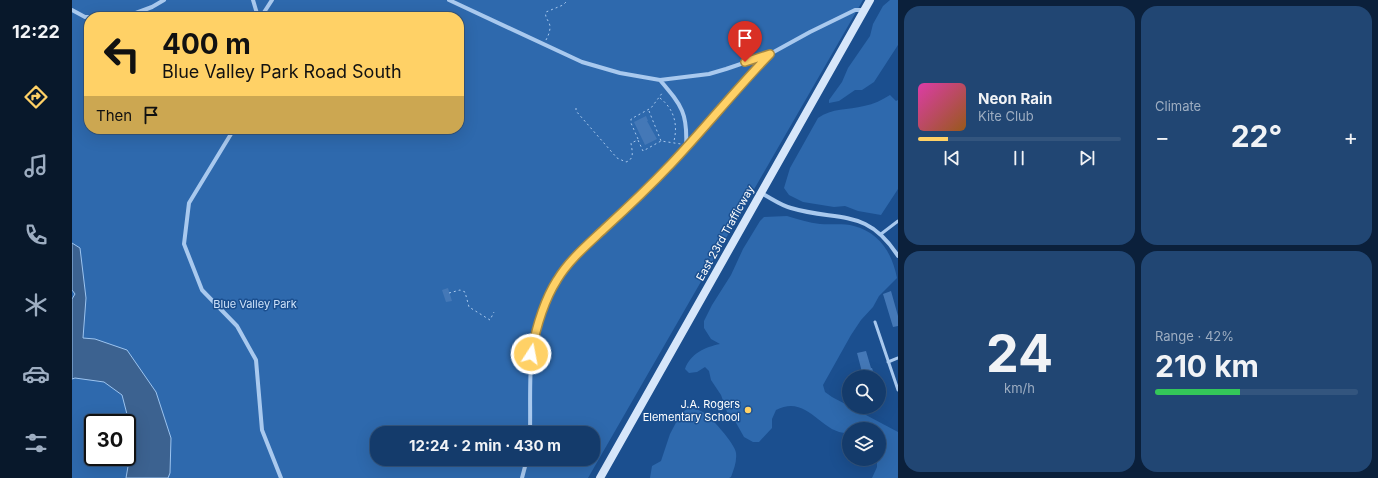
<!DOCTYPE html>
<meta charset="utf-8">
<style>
:root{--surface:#143b6b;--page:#214673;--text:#f1f3f6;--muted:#9dadc1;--line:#33557e;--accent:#ffd166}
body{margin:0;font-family:Inter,sans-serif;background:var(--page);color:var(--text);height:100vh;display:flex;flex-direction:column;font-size:15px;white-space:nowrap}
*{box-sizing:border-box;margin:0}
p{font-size:13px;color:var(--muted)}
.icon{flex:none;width:22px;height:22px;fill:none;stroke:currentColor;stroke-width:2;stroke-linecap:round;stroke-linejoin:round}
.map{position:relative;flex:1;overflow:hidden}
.drawer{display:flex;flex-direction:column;gap:6px;padding:6px;background:#0b203b;width:480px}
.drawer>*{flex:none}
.banner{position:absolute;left:12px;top:12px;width:380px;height:122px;border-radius:16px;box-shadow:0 4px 16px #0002,0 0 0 1px var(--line);background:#ffd166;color:#111;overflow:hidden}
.fabs{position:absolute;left:770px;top:370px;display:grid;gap:8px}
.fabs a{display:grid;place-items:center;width:44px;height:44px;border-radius:50%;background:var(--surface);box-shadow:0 4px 16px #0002,0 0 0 1px var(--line);font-size:20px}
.speed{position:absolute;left:12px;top:414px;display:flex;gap:8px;font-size:20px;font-weight:700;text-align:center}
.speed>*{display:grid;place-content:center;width:52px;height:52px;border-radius:50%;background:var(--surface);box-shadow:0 4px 16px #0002,0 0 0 1px var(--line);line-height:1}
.speed .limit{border:2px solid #111;border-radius:6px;background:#fff;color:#111}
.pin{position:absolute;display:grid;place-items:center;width:34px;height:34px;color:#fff;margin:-41px -17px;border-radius:50% 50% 50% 0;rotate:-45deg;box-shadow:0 0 4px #0007}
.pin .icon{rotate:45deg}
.me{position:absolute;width:44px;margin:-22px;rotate:11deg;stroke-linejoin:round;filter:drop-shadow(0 0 3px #0008)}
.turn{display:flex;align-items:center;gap:14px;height:84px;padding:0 12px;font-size:18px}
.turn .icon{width:52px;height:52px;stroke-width:2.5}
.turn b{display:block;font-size:28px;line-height:34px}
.then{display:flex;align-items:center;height:38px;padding:0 12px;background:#0003;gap:8px;font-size:15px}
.big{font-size:30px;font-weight:700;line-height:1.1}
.drawer .card{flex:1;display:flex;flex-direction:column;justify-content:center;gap:6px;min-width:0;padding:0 14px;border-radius:16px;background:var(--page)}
.drawer .dial{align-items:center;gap:0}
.dial b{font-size:52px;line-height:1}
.song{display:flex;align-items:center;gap:12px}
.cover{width:48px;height:48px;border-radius:6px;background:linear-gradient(135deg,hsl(320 70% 55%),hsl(30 70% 35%))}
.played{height:4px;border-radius:2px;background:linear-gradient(90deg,var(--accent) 15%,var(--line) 15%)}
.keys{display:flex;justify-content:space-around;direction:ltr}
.heat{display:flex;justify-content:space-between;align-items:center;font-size:22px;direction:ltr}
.charge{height:6px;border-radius:3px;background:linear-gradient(90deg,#34c759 42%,var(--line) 0)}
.drawer .tiles{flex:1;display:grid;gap:6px;grid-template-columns:repeat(2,1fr)}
.trip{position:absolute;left:298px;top:426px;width:230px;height:40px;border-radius:16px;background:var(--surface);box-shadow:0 4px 16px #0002,0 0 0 1px var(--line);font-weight:700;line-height:40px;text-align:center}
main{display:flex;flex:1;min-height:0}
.menu{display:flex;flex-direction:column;width:72px;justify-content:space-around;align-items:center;background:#08182b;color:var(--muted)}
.menu .icon{width:28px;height:28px}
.menu .active{color:var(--accent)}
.menu b{font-size:18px;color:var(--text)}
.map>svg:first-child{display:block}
.green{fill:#2e69ad;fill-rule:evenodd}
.water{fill:#3c6290;stroke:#9cc4f0}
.building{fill:#4478b7}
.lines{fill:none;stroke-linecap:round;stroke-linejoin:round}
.path{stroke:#a9c9ee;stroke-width:1;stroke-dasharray:2 3;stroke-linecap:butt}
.service{stroke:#a9c9ee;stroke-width:3}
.minor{stroke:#a9c9ee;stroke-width:4}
.secondary{stroke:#d6e6fa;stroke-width:8}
.route-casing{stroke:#a68842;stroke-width:10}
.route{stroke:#ffd166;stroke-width:7}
.poi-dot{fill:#ffd166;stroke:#1b4f8f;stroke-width:1.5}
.labels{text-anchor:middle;stroke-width:3;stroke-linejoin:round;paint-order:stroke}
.street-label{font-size:11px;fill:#fff;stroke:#1b4f8f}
.park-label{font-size:11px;fill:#cfe3fa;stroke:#1b4f8f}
.poi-label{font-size:11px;fill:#fff;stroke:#1b4f8f;text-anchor:end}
</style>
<main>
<nav class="menu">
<b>12:22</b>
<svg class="icon active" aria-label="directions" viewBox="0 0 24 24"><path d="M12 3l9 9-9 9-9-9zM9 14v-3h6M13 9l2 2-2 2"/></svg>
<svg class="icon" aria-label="music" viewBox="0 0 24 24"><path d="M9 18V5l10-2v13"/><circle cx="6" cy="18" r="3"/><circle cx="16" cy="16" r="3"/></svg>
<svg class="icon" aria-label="phone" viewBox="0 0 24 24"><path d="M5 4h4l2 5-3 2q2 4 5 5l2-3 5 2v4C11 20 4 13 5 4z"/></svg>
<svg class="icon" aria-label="climate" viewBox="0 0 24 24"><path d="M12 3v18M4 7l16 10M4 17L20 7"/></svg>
<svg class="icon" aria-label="car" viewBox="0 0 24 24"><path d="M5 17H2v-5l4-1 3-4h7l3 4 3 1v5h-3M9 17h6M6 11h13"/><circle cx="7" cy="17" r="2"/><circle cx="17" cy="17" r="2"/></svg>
<svg class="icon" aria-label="filters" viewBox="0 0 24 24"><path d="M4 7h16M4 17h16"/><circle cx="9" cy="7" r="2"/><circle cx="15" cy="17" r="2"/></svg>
</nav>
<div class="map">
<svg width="826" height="478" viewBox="0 0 826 478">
<rect width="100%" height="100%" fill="#1b4f8f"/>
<path class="green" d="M0,0H791L516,478H0ZM17,17H387V129H17ZM21,423H55V457H21ZM305,433H521V459H305Z
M818,0H826V45L802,82L790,90H783L767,101L757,103V100L770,82L776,68L798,36L801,24L811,6Z
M818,95L824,101L826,100V189L809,215L786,211L773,206L762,207L731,202L717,195L712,188L718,168L746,118C760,108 776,110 792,106C802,104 810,100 818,95Z
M715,216C726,219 737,223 748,224C759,225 771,223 782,226C808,233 820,253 825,278L807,296L801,307L789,320L779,335L751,385L753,392L760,397L826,432V478H800L805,467V459H807V429H777V433C749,435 736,393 704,410L700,419V428L687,442H681L672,437L663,421L655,412L649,395L639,380L637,371L633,367L625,372L617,373L613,369C618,354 633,347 648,344L639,339L632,328V321L640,305L659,275L671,249L688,221L692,217Z
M617,408C621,409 625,409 629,411C637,414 664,445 664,453C665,461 662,469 659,477L657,478H578L580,466L589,461L598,434L609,413Z"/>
<path class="water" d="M0,243L8,248L14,298L11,338L23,339L55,350L84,392L99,438L98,473L96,478H54L59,449L57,422L50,395L32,382L3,378L0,379V299L3,294L0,290Z"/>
<path class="building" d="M574,116L576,121H575L585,139L573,145L562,122Z
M376,288L380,301L374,302L370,290Z
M819,291L826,316V326L821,327L811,294Z
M794,351L799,368H800L803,377H793L792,372H790L785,353Z"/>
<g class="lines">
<path class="path" d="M474,40C476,36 478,32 478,27C478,21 472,18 474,12L491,5L496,0
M588,98C602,109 606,124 602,141
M504,108V111L545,158L554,162C563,159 560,151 559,143L566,140L571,151L589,141L609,144
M577,111L589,141
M566,139L559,123V119L579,108L591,92
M377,293L388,290L393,292L397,307L418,320L422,312"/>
<path class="service" d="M809,234L826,221
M803,322L826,390
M816,362L826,358"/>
<path class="minor" d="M181,0L186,17
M377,0L510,62L548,73L588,80L637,74L654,69L698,54L738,32L783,10H792
M0,10L13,17H23
M53,17L80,7L92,0
M189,17L200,0
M588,80C610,106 616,113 614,148
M162,129L117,203L112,244L130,290L165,326L184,360L190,430L209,478
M689,193C699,198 708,205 719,208C766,222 795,207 826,256
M458,433C459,387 454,345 473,302C488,269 506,254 532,230C551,212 570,194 588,175C627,136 660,93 698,54
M450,478L455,459"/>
<path class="secondary" d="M528,478L798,0"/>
</g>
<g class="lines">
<defs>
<path id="route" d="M459,354C464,328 471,302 485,280C497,260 515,245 532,229C555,208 578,186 599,164C633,128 664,89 698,54L673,62"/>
</defs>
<use href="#route" class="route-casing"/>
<use href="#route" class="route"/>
</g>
<circle class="poi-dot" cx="676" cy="410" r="4"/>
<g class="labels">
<g class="street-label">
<text transform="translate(653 233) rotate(-61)" y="4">East 23rd Trafficway</text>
</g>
<g class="park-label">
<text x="183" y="308">Blue Valley Park</text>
</g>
<g class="poi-label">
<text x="668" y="408">J.A. Rogers<tspan x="668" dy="13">Elementary School</tspan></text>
</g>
</g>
</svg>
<div class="fabs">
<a><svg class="icon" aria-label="search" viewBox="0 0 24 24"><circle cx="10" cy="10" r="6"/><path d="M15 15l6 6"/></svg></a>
<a><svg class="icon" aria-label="layers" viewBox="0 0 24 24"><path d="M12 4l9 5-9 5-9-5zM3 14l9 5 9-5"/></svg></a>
</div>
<div class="speed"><div class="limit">30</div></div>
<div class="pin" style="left:673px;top:62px;background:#d93025"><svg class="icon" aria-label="arrive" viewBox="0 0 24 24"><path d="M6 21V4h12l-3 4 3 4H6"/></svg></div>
<svg class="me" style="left:459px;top:354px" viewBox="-20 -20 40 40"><circle r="17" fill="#ffd166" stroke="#fff" stroke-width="3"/><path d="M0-11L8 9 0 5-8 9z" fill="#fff"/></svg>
<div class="trip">12:24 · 2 min · 430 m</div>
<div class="banner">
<div class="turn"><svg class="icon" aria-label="left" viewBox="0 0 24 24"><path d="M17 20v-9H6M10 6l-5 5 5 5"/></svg><div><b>400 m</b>Blue Valley Park Road South</div></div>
<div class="then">Then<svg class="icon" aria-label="arrive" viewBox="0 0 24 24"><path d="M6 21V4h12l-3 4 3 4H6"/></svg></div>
</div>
</div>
<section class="drawer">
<div class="tiles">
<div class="card">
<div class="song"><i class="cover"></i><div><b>Neon Rain</b><p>Kite Club</p></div></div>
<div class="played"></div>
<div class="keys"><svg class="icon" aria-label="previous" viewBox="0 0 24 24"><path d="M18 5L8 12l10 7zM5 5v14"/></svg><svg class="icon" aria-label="pause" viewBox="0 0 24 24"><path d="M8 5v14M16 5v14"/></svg><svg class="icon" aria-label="next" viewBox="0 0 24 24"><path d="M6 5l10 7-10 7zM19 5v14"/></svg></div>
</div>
<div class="card"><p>Climate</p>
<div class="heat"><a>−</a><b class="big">22°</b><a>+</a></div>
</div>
<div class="card dial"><b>24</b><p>km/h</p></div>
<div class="card"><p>Range · 42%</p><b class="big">210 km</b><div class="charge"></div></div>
</div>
</section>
</main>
